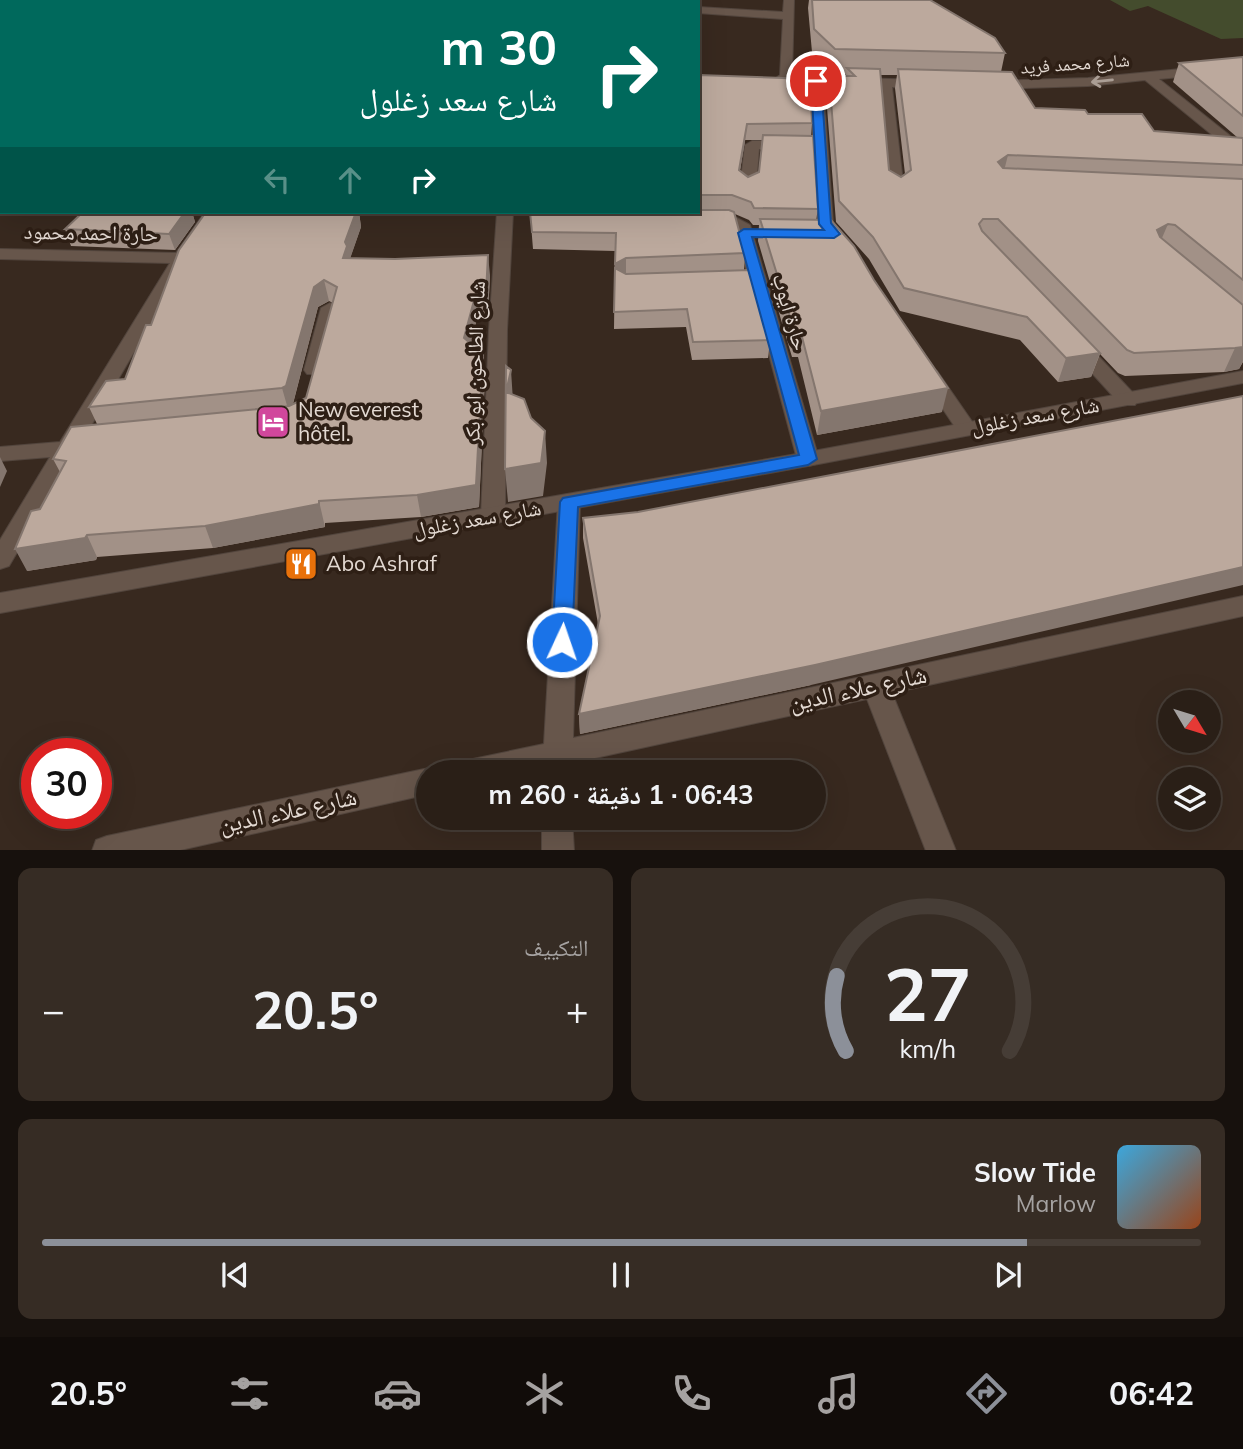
<!DOCTYPE html>
<html lang="ar">
<meta charset="utf-8">
<style>
:root{--surface:#2a1f17;--page:#362c24;--text:#f1f3f6;--muted:#a5a2a1;--line:#463d36;--accent:#8c9099}
body{margin:0;font-family:Mulish,"Noto Naskh Arabic",sans-serif;background:var(--page);color:var(--text);direction:rtl;height:100vh;display:flex;flex-direction:column;font-size:26px;white-space:nowrap}
*{box-sizing:border-box;margin:0}
p{font-size:23px;color:var(--muted)}
.icon{flex:none;width:38px;height:38px;fill:none;stroke:currentColor;stroke-width:2;stroke-linecap:round;stroke-linejoin:round}
.map{position:relative;height:850px;overflow:hidden;direction:ltr}
.panel{display:flex;flex-direction:column;gap:18px;padding:18px;background:#17110d;flex:1}
.panel>*{flex:none}
.top-card{position:absolute;left:0px;top:0px;width:700px;height:214px;box-shadow:0 7px 28px #0002,0 0 0 2px var(--line);direction:rtl;background:#00695c;color:#fff;overflow:hidden}
.needle{width:46px;rotate:128deg}
.buttons{position:absolute;left:1158px;top:690px;display:grid;gap:14px}
.buttons a{display:grid;place-items:center;width:63px;height:63px;border-radius:50%;background:var(--surface);box-shadow:0 7px 28px #0002,0 0 0 2px var(--line);font-size:35px}
.speed{position:absolute;left:21px;top:738px;display:flex;gap:14px;font-size:35px;font-weight:700;text-align:center}
.speed>*{display:grid;place-content:center;width:91px;height:91px;border-radius:50%;background:var(--surface);box-shadow:0 7px 28px #0002,0 0 0 2px var(--line);line-height:1}
.speed .limit{border:10px solid #d22;background:#fff;color:#111}
.pin{position:absolute;display:grid;place-items:center;width:60px;height:60px;color:#fff;margin:-30px;border:4px solid #fff;border-radius:50%;box-shadow:0 2px 7px #0007}
.me{position:absolute;width:77px;margin:-38px;rotate:3deg;stroke-linejoin:round;filter:drop-shadow(0 0 5px #0008)}
.turn{display:flex;align-items:center;gap:24px;height:147px;padding:0 28px;font-size:32px}
.turn .icon{width:91px;height:91px;stroke-width:2.5}
.turn b{display:block;font-size:49px;line-height:60px}
.lanes{display:flex;align-items:center;height:66px;padding:0 28px;background:#0003;justify-content:center;gap:35px;direction:ltr}
.lanes .off{opacity:.35}
.big{font-size:52px;font-weight:700;line-height:1.1}
.panel .tile{flex:1;display:flex;flex-direction:column;justify-content:center;gap:10px;min-width:0;padding:0 24px;border-radius:14px;background:var(--page)}
.panel .dial{align-items:center;gap:0}
.dial svg{height:182px;overflow:visible;fill:none;stroke:var(--line);stroke-width:7;stroke-linecap:round;text-anchor:middle}
.dial text{fill:var(--text);stroke:none}
.song{display:flex;align-items:center;gap:21px}
.cover{width:84px;height:84px;border-radius:10px;background:linear-gradient(135deg,hsl(200 70% 55%),hsl(20 70% 35%))}
.played{height:7px;border-radius:4px;background:linear-gradient(90deg,var(--accent) 85%,var(--line) 85%)}
.keys{display:flex;justify-content:space-around;direction:ltr}
.heat{display:flex;justify-content:space-between;align-items:center;font-size:38px;direction:ltr}
.panel .tiles{flex:1;display:grid;gap:18px;grid-template-columns:1fr 1fr}
.tile:last-child{grid-column:span 2}
.trip{position:absolute;left:416px;top:760px;width:410px;height:70px;border-radius:35px;background:var(--surface);box-shadow:0 7px 28px #0002,0 0 0 2px var(--line);font-weight:700;line-height:70px;text-align:center;direction:rtl}
.tab-bar{display:flex;height:112px;justify-content:space-around;align-items:center;background:#110c09;color:var(--muted)}
.tab-bar .icon{width:49px;height:49px}
.tab-bar .on{color:var(--accent)}
.tab-bar b{font-size:32px;color:var(--text)}
.map>svg:first-child{display:block}
.green{fill:#444c2d}
.lines{fill:none;stroke-linecap:round;stroke-linejoin:round}
.street-casing{stroke:#52453d;stroke-width:2}
.secondary-casing{stroke:#52453d;stroke-width:2}
.street{fill:#67564b;fill-rule:evenodd}
.secondary{fill:#67564b;fill-rule:evenodd}
.wall{fill:#a29187;fill-rule:evenodd}
.shaded-wall{fill:#84766e}
.building{fill:#bca99d;stroke:#84766e;stroke-width:2}
.oneway{stroke:#ab9e95}
.route{fill:#1a73e8;stroke:#114b97;stroke-width:2}
.labels{text-anchor:middle;stroke-width:7;stroke-linejoin:round;paint-order:stroke}
.far-street-label{font-size:18px;fill:#e3d9d2;stroke:#2e1f15}
.street-label{font-size:21px;fill:#e3d9d2;stroke:#2e1f15}
.poi-label{font-size:21px;fill:#e3d9d2;stroke:#2e1f15;text-anchor:start}
.near-street-label{font-size:24px;fill:#e3d9d2;stroke:#2e1f15}
</style>
<div class="map">
<svg width="1243" height="851" viewBox="0 0 1243 851">
<rect width="100%" height="100%" fill="#38291f"/>
<path class="green" d="M1110,0H1243V38L1221,39L1148,6L1130,11Z"/>
<g class="lines">
<defs>
<path id="street" d="M21,0H33L20,2Z
M499,0H509L510,2H499Z
M591,0H602L590,2Z
M784,0H794L792,76L923,80L929,84L923,88L892,87L904,191L896,196L888,191L879,86L823,84L833,223L848,241L840,246L834,245L817,224L810,84H786L775,79L780,75L783,19L698,13V7L783,12Z
M0,11H2V17H0Z
M0,32H2V38H0Z
M1243,63V71L1159,79L1243,146V157L1238,156L1145,80L1088,86L994,89L988,85L994,81L1088,78Z
M752,141H790L797,145L790,149H759L756,187L748,192L740,187L745,145Z
M0,150H2L0,159Z
M205,212H221L189,258L9,566L0,569V540L50,457L0,461V447L60,442L170,263L0,259V249L176,253Z
M497,212H513L507,330L505,516L501,522L493,524L485,522L481,516L489,330Z
M709,215H731L750,225L819,459L816,464L808,466L800,464L797,459L735,228L703,223L701,220L703,217Z
M330,303L339,308L324,370L321,374H307L304,370L321,308Z
M1077,339L1084,341L1135,395L1138,400L1135,405H1121L1070,349L1067,345Z
M930,369L937,371L973,423L977,428L973,433H959L920,375L923,371Z
M569,494L577,496L580,502L573,738L1243,596V616L892,693L956,851H926L867,699L572,763V772H458L463,763L473,759L544,744L558,502L561,496Z
M429,768L440,772H429V794L176,851H92L96,840L107,836Z
M542,817H572L574,851H542Z"/>
<path id="secondary" d="M90,0H102L89,2Z
M129,0H141L128,2Z
M2,54V62L0,63V55Z
M1243,371V383L808,466L0,613V593L808,452Z"/>
</defs>
<use href="#street" class="street-casing"/>
<use href="#secondary" class="secondary-casing"/>
<use href="#street" class="street"/>
<use href="#secondary" class="secondary"/>
</g>
<path class="wall" d="M809,0H930L1005,53L1001,72L1035,108L1088,114L1154,131L1238,138L1173,82L1179,63L1243,57V362L1239,369L1224,372L1125,376L1118,373L1100,354L1091,377L1058,382L1020,340L900,311L869,259L836,222L826,95L829,76H845L846,74L832,73L812,52L808,8ZM880,75H897L895,88L905,174L901,177L889,170Z
M698,75L812,123L811,136L818,209L816,220L942,412L817,435L798,357H792L758,241L759,225H753L749,220L735,214L745,253L744,270L770,340L768,358L692,360L686,327L614,329L615,251L533,249L530,212H698ZM745,140H762L759,172L748,177L740,171Z
M83,212H192L195,222L175,250L71,246L65,229Z
M206,212H359L361,227L350,258L490,275L488,314H478L471,344L483,354L485,376L479,507L421,517L325,523V527L213,548L97,557L96,560L27,571L40,509L60,472L53,459L97,424L89,407L125,379ZM329,301L333,303L306,398L293,404L318,307Z
M583,518L811,685L580,734L579,714L598,624L583,538Z"/>
<path class="shaded-wall" d="M283,0H302V2H281Z
M747,124L745,140L737,187L739,170Z
M2,131V147H0V132Z
M1008,155L1003,175L998,162Z
M185,212H192L195,222L175,250L169,234Z
M356,212H359L361,227L350,259L343,258L345,242Z
M1168,224L1159,245L1157,230Z
M488,255L490,275L488,314L486,293Z
M626,258V276L615,282V264Z
M324,280L329,301L318,307L292,407L288,409L282,388L314,287Z
M476,293L478,314L467,359L464,338Z
M1243,347V361L1239,369L1224,372L1235,348Z
M1100,353L1091,377L1058,382L1066,358Z
M483,354L485,376L479,507L421,517L417,495Z
M511,370L513,401L506,392Z
M948,388L942,412L817,435L821,411Z
M545,431L547,463L543,496L508,502L505,469Z
M0,457L7,471L0,487Z
M319,501L325,527L213,548L205,526Z
M87,535L97,557L96,560L27,571L15,549Z
M1243,567V585L811,685L580,734L579,714Z"/>
<path class="building" d="M224,0H283L281,2H221Z
M812,0H930L995,38L1005,53L835,49L814,29Z
M1243,57V116L1179,63Z
M847,68L880,69L889,170L901,177L911,170L898,69L1012,72L1035,108L1085,110L1088,114H1142L1154,131L1243,138V165L1008,155L998,162L1003,168L1243,179V280L1175,225L1168,224L1157,230L1160,237L1243,305V347L1235,348L1134,353L1127,350L998,219H983L979,224L982,231L1100,353L1066,358L1027,317L904,288L873,237L839,201L829,76H855Z
M698,75L810,79L812,123L747,124L739,170L748,177L759,172L763,135L813,136L818,209L754,208L751,202L732,195H698Z
M2,83V131L0,132V84Z
M698,210H729L734,212L745,253L626,258L615,264L616,233L532,232L530,212H698Z
M83,212H185L169,234L65,229Z
M206,212H356L345,242L347,246L343,258L395,259L488,255L486,293H476L464,338L483,354L476,485L417,495L319,501V504L205,526L87,535L85,538L15,549L31,511L40,509L66,461L53,459L71,427L289,406L306,398L337,287L324,280L314,287L286,386L282,388L89,407L106,381L125,379L146,325H151L179,250Z
M760,219L831,220L854,246L874,280L948,388L821,411L801,333H795Z
M615,268L626,274L750,270L770,340L693,342L687,309L614,312Z
M506,366L511,370L506,392L524,399L531,418L545,431L541,463L505,469Z
M1243,396V567L815,665L579,714L600,616L583,518L638,512Z"/>
<defs><path id="oneway-shaft" d="M-6 0H5M1.5-3L5.5 0L1.5 3" fill="none" stroke-width="1.6" stroke-linecap="round" stroke-linejoin="round" transform="scale(1.75)"/></defs>
<use class="oneway" href="#oneway-shaft" transform="translate(1102 81) rotate(174)"/>
<path class="route" d="M816,78L821,81L831,223L840,234L834,238L752,237L817,459L808,465L578,507L572,642L569,648L562,650L555,648L552,642L560,502L563,498L799,455L738,233L744,229L824,230L819,224L811,81Z"/>
<defs>
<symbol id="hotel-square" viewBox="-11 -11 22 22"><rect x="-9" y="-9" width="18" height="18" rx="4" fill="#d1479c" stroke="#2e1f15"/><path d="M-6-4.5h1.5V1H6V5H4.5V3h-9V5H-6ZM-4 0a1.8 1.8 0 1 1 3.6 0ZM.5 0V-2.5h3Q6-2.5 6 0Z" fill="#fff"/></symbol>
<symbol id="restaurant-square" viewBox="-11 -11 22 22"><rect x="-9" y="-9" width="18" height="18" rx="4" fill="#e8710a" stroke="#2e1f15"/><path d="M-5-6h1v4h1v-4h1v4h1v-4h1v5L-1.5 .5V6h-2V.5L-5-1ZM5-6V6H3V1.5H1.5Q1.5-4 5-6Z" fill="#fff"/></symbol>
</defs>
<g fill-rule="evenodd">
<use href="#hotel-square" x="254" y="403" width="38" height="38"/>
<use href="#restaurant-square" x="282" y="545" width="38" height="38"/>
</g>
<g class="labels">
<g class="far-street-label">
<text transform="translate(1075 64) rotate(-4)" y="6">شارع محمد فريد</text>
</g>
<g class="street-label">
<text transform="translate(91 233) rotate(1)" y="7">حارة احمد محمود</text>
<text transform="translate(790 312) rotate(74)" y="7">حارة ايوب</text>
<text transform="translate(475 363) rotate(-88)" y="7">شارع الطاحون ابو بكر</text>
<text transform="translate(1035 416) rotate(-10)" y="7">شارع سعد زغلول</text>
<text transform="translate(477 519) rotate(-10)" y="7">شارع سعد زغلول</text>
</g>
<g class="poi-label">
<text x="298" y="417">New everest<tspan x="298" dy="24">hôtel.</tspan></text>
<text x="326" y="571">Abo Ashraf</text>
</g>
<g class="near-street-label">
<text transform="translate(858 689) rotate(-12)" y="8">شارع علاء الدين</text>
<text transform="translate(288 811) rotate(-12)" y="8">شارع علاء الدين</text>
</g>
</g>
</svg>
<div class="buttons">
<a><svg class="needle" viewBox="-14 -14 28 28"><path d="M0-13l5 13h-10z" fill="#e53935"/><path d="M0 13l5-13h-10z" fill="#a5a2a1"/></svg></a>
<a><svg class="icon" aria-label="layers" viewBox="0 0 24 24"><path d="M12 4l9 5-9 5-9-5zM3 14l9 5 9-5"/></svg></a>
</div>
<div class="speed"><div class="limit">30</div></div>
<div class="pin" style="left:816px;top:81px;background:#d93025"><svg class="icon" aria-label="arrive" viewBox="0 0 24 24"><path d="M6 21V4h12l-3 4 3 4H6"/></svg></div>
<svg class="me" style="left:562px;top:642px" viewBox="-20 -20 40 40"><circle r="17" fill="#1a73e8" stroke="#fff" stroke-width="3"/><path d="M0-11L8 9 0 5-8 9z" fill="#fff"/></svg>
<div class="trip">06:43 · 1 دقيقة · 260 m</div>
<div class="top-card">
<div class="turn"><svg class="icon" aria-label="right" viewBox="0 0 24 24"><path d="M7 20v-9h11M14 6l5 5-5 5"/></svg><div><b>30 m</b>شارع سعد زغلول</div></div>
<div class="lanes"><svg class="icon off" aria-label="left" viewBox="0 0 24 24"><path d="M17 20v-9H6M10 6l-5 5 5 5"/></svg><svg class="icon off" aria-label="ahead" viewBox="0 0 24 24"><path d="M12 20V5M6 11l6-6 6 6"/></svg><svg class="icon" aria-label="right" viewBox="0 0 24 24"><path d="M7 20v-9h11M14 6l5 5-5 5"/></svg></div>
</div>
</div>
<section class="panel">
<div class="tiles">
<div class="tile dial"><svg viewBox="0 0 100 80">
<path d="M14 69A42 42 0 1 1 86 69"/>
<path d="M14 69A42 42 0 0 1 10 36" stroke="#8c9099"/>
<text x="50" y="56" font-size="32" font-weight="700">27</text>
<text x="50" y="72" font-size="11">km/h</text>
</svg></div>
<div class="tile"><p>التكييف</p>
<div class="heat"><a>−</a><b class="big">20.5°</b><a>+</a></div>
</div>
<div class="tile">
<div class="song"><i class="cover"></i><div><b>Slow Tide</b><p>Marlow</p></div></div>
<div class="played"></div>
<div class="keys"><svg class="icon" aria-label="previous" viewBox="0 0 24 24"><path d="M18 5L8 12l10 7zM5 5v14"/></svg><svg class="icon" aria-label="pause" viewBox="0 0 24 24"><path d="M8 5v14M16 5v14"/></svg><svg class="icon" aria-label="next" viewBox="0 0 24 24"><path d="M6 5l10 7-10 7zM19 5v14"/></svg></div>
</div>
</div>
</section>
<nav class="tab-bar">
<b>06:42</b>
<svg class="icon on" aria-label="directions" viewBox="0 0 24 24"><path d="M12 3l9 9-9 9-9-9zM9 14v-3h6M13 9l2 2-2 2"/></svg>
<svg class="icon" aria-label="music" viewBox="0 0 24 24"><path d="M9 18V5l10-2v13"/><circle cx="6" cy="18" r="3"/><circle cx="16" cy="16" r="3"/></svg>
<svg class="icon" aria-label="phone" viewBox="0 0 24 24"><path d="M5 4h4l2 5-3 2q2 4 5 5l2-3 5 2v4C11 20 4 13 5 4z"/></svg>
<svg class="icon" aria-label="climate" viewBox="0 0 24 24"><path d="M12 3v18M4 7l16 10M4 17L20 7"/></svg>
<svg class="icon" aria-label="car" viewBox="0 0 24 24"><path d="M5 17H2v-5l4-1 3-4h7l3 4 3 1v5h-3M9 17h6M6 11h13"/><circle cx="7" cy="17" r="2"/><circle cx="17" cy="17" r="2"/></svg>
<svg class="icon" aria-label="filters" viewBox="0 0 24 24"><path d="M4 7h16M4 17h16"/><circle cx="9" cy="7" r="2"/><circle cx="15" cy="17" r="2"/></svg>
<b>20.5°</b>
</nav>
